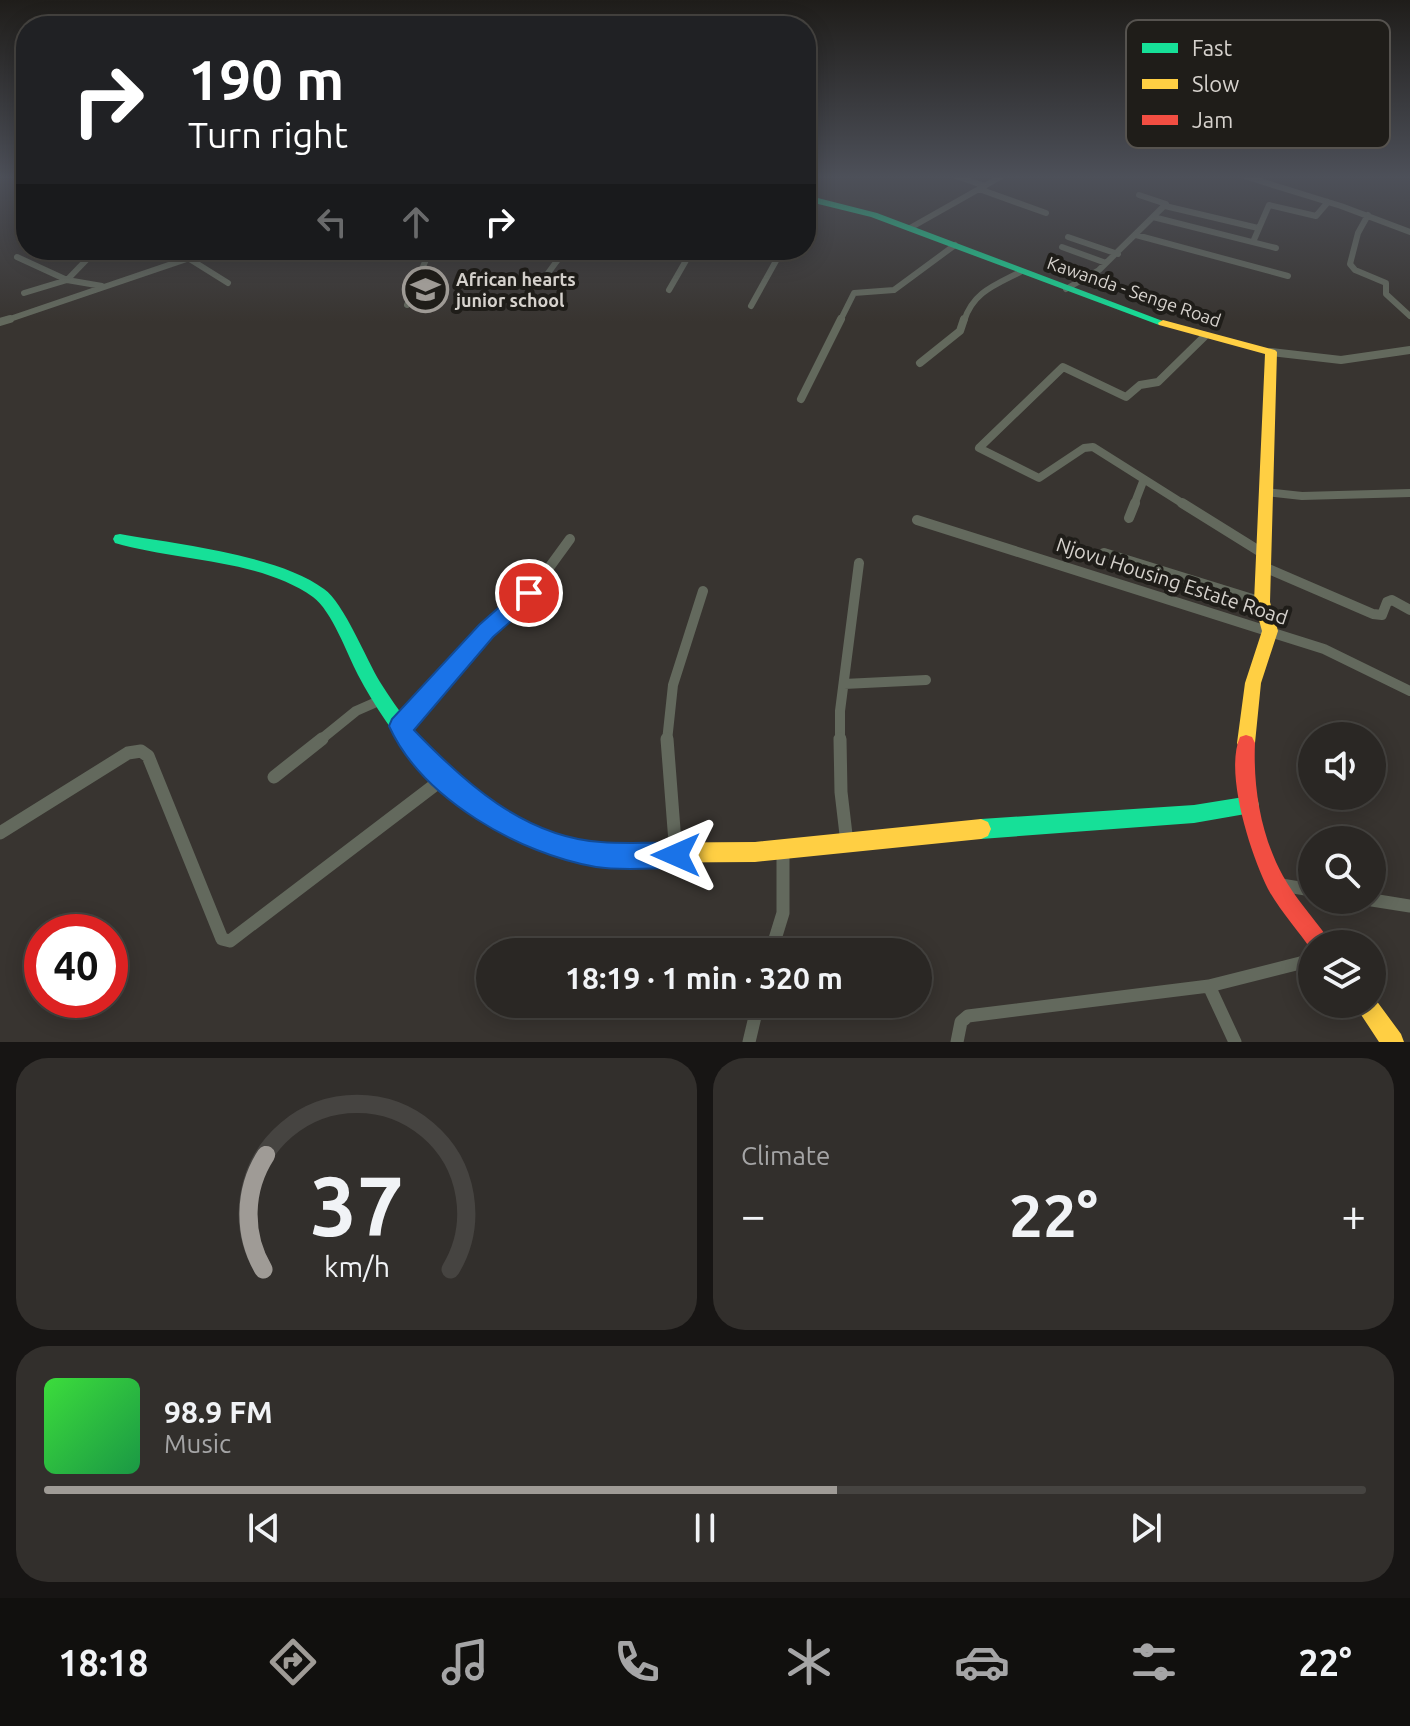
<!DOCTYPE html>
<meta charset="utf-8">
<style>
:root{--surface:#2a2724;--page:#322f2c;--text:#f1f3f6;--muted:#a5a5a6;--line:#464441;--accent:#9f9b96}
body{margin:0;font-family:Ubuntu,sans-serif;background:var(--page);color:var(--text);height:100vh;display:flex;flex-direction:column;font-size:30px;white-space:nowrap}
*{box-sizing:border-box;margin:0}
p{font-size:26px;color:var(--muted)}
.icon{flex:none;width:44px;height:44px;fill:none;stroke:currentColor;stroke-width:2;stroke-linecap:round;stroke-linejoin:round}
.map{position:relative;height:1042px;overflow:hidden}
.sheet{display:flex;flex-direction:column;gap:16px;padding:16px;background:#171514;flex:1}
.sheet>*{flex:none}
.banner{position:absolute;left:16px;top:16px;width:800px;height:244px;border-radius:32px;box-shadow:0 4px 20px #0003,0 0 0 2px var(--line);background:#202124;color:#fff;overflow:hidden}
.buttons{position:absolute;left:1298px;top:722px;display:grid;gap:16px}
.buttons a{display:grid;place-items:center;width:88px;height:88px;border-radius:50%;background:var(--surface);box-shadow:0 4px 20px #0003,0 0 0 2px var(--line);font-size:40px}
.speed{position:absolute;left:24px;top:914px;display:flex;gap:16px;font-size:40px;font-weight:700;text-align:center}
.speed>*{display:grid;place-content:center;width:104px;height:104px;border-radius:50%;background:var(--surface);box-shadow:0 4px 20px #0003,0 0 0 2px var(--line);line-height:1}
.speed .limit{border:12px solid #d22;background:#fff;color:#111}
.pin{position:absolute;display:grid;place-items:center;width:68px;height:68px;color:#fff;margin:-34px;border:4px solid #fff;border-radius:50%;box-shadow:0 2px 8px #0007}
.me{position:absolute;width:88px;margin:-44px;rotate:270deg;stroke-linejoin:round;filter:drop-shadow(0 0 6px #0008)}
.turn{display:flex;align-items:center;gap:28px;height:168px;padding:0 40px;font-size:36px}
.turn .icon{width:104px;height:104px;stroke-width:2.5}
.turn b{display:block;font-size:56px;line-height:68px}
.lanes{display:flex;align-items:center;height:76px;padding:0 40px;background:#0003;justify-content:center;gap:40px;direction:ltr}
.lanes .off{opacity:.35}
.big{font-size:60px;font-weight:700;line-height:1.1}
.sheet .card{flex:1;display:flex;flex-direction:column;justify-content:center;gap:12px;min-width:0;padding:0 28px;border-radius:32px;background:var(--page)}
.sheet .dial{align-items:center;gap:0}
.dial svg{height:208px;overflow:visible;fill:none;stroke:var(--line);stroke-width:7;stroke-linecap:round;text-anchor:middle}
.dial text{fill:var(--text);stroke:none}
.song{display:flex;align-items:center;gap:24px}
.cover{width:96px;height:96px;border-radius:12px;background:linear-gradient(135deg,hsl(120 70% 55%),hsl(140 70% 35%))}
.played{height:8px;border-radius:4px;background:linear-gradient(90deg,var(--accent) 60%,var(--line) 60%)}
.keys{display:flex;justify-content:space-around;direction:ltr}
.heat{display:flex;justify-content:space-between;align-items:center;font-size:44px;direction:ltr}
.sheet .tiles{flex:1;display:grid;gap:16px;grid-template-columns:1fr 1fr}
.card:last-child{grid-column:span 2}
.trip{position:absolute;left:476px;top:938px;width:456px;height:80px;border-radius:40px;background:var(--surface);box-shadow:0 4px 20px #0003,0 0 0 2px var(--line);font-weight:700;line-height:80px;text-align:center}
.tabs{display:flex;height:128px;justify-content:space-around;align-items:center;background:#11100e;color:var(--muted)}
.tabs .icon{width:56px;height:56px}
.tabs .active{color:var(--accent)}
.tabs b{font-size:36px;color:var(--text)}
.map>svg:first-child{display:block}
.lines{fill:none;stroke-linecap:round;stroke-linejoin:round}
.street-far3{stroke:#63695d;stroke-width:6}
.street-far2{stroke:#63695d;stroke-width:8}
.street-far1{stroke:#63695d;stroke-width:10}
.street{stroke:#63695d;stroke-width:13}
.fast{fill:#16e098;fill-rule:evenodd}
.slow{fill:#ffcf43;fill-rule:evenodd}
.jam{fill:#f24e42;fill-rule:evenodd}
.route{fill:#1a73e8;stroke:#114b97;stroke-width:2}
.labels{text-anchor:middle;stroke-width:8;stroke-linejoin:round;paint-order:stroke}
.far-poi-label{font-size:18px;font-weight:bold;fill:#d6d2cd;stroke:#1f1d19;text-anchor:start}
.far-street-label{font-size:18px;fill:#d6d2cd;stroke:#1f1d19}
.street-label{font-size:20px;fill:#d6d2cd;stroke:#1f1d19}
.key{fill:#1f1d19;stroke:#56534f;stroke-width:2}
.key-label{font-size:22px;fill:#d6d2cd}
</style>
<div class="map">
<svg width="1410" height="1042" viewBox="0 0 1410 1042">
<rect width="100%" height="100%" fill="#383430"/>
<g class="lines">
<path class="street-far3" d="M956,176L985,186
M1244,176L1341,206L1410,232
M979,189L1046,213
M1165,206L1258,228
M806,210L814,200
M1368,215L1358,233L1350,264L1355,270L1386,283V294L1410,316
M1153,217L1276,248
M910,228L1002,176
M1136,235L1288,276
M1068,237L1118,254
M1253,242L1269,205L1316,216L1328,202
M1062,247L1106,263
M17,257L67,280L102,286
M188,258L228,283
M540,284L565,250
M1066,289L1099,270L1166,204L1139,195
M669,290L692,250
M24,293L67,280L96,250
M407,305L430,250
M751,306L782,250
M4,321L213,250
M840,321L854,293L894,290L955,245
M964,321C973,292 995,285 1020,272"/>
<path class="street-far2" d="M0,322L10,319
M1271,352L1341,360L1410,350
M920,363L960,331L964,319
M801,399L841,319
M1266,492L1302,496L1410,493
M1134,505L1144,479
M1185,505L1093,447L1084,448L1039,478L979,448L1063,367L1126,397L1140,385L1158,382L1204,337"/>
<path class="street-far1" d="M1182,503L1264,554
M1129,518L1135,503
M917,520L1324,649L1410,691
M1104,553L1262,602
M1264,567L1373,614L1382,615L1387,602L1392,600L1410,610
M844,684L926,680
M400,726L486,631L535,587L570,539
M319,741L356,711L381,700
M667,741L673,685L703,591
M840,741V711L859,563"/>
<path class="street" d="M667,739L676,855
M840,739L841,792L847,843
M274,777L322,739
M0,833L128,753L141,751L148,756L222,939L230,941L444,778
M1281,885L1312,890
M1372,900L1410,906
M771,952L783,913V849
M749,1042L758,1004
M957,1042L961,1022L968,1016L1209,986
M1235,1042L1209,986L1312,960"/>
<path class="fast" d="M806,195L877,213L1168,323L1167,325H1159L871,217L806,201Z
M120,534C176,544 279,555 324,589C344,603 366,659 380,682C417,741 468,798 532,827C542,832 555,837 566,839C580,841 595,841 608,846L611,853L608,860C590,867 561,857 543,851C461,822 398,750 358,675C347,654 332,611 313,597C260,559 176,561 115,543L113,539L115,535Z
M1250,796L1257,798L1259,805L1257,812L1194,823L981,839L974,836L971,829L974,822L981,819L1194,805Z"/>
<path class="slow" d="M1163,320L1275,350L1277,352L1270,602L1278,631L1261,683L1255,743L1252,749L1246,751L1240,749L1237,743L1245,683L1262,631L1254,602L1265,354L1159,325L1158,323Z
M981,819L988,822L991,829L988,836L981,839L755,862L601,863L594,860L591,853L594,846L601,843L755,842Z
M1373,996L1401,1034L1404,1042H1379L1354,1004H1372Z"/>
<path class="jam" d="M1246,735L1252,737L1255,743C1253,788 1261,836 1283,876C1295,898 1313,917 1327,937L1330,944H1312V951C1298,930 1280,911 1268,889C1251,855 1224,773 1240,737Z"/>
</g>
<linearGradient id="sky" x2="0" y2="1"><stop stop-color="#1f1d1a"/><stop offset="0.55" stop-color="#4d5059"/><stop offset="1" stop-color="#4d5059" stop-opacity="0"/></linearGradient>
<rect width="1410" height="322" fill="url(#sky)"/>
<path class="route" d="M529,585L536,587L539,593L536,599L493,637L414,730C464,782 524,837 601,842C626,844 651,842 676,843L685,846L688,855L685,864L676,868C650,868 621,871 596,867C520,854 422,799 389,726L392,719L479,625L522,587Z"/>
<defs>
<symbol id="school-ring" viewBox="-11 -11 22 22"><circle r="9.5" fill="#1f1d19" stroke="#9f9b96" stroke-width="1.5"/><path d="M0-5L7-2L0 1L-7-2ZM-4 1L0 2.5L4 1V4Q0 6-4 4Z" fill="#9f9b96"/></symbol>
</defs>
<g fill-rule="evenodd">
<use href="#school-ring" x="400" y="264" width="51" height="51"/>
</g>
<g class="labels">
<g class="far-poi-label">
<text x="456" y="286">African hearts<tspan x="456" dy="21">junior school</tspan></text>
</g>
<g class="far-street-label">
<text transform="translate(1134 292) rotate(19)" y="6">Kawanda - Senge Road</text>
</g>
<g class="street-label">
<text transform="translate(1172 581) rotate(18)" y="7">Njovu Housing Estate Road</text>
</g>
</g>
<rect x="1126" y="20" width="264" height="128" rx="12" class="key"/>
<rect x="1142" y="43" width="36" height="10" fill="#16e098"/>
<rect x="1142" y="79" width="36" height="10" fill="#ffcf43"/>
<rect x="1142" y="115" width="36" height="10" fill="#f24e42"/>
<g class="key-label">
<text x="1192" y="56">Fast</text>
<text x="1192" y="92">Slow</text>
<text x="1192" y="128">Jam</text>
</g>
</svg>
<div class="buttons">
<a><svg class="icon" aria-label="sound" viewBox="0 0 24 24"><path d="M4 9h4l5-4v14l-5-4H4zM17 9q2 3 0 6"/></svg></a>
<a><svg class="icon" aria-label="search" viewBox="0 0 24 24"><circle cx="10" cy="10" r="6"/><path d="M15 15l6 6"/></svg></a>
<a><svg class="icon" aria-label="layers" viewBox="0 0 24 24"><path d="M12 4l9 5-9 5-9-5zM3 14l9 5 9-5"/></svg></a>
</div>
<div class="speed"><div class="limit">40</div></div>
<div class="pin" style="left:529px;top:593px;background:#d93025"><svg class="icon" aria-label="arrive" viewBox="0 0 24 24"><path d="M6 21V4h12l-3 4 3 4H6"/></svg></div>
<svg class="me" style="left:676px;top:855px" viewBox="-20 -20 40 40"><path d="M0-17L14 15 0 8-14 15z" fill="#1a73e8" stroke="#fff" stroke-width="4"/></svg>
<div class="trip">18:19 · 1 min · 320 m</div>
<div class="banner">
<div class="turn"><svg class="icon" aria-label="right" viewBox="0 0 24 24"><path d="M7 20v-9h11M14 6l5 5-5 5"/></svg><div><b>190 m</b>Turn right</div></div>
<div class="lanes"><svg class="icon off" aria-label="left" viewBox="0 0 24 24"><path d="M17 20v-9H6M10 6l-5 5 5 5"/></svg><svg class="icon off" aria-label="ahead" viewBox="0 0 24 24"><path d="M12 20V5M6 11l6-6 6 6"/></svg><svg class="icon" aria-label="right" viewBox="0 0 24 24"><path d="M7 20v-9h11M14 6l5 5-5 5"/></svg></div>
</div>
</div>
<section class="sheet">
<div class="tiles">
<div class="card dial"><svg viewBox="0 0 100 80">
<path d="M14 69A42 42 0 1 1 86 69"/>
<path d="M14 69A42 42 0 0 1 15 25" stroke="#9f9b96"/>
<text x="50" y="56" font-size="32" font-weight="700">37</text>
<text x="50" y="72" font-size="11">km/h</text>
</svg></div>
<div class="card"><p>Climate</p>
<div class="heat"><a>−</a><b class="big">22°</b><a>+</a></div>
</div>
<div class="card">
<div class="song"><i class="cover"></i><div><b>98.9 FM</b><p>Music</p></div></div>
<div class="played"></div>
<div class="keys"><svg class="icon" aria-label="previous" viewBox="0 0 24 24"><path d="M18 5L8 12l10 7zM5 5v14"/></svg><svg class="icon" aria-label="pause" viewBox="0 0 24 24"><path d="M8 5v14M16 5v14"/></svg><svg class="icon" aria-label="next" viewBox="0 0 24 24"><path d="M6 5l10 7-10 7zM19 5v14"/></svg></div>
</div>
</div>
</section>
<nav class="tabs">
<b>18:18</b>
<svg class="icon active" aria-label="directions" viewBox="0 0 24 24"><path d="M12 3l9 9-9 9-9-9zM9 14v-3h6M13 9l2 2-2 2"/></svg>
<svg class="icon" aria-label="music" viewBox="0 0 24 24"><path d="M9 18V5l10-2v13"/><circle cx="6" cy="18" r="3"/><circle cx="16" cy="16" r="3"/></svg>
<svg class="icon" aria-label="phone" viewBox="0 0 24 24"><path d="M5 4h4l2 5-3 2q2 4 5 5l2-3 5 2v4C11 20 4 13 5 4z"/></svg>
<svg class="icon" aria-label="climate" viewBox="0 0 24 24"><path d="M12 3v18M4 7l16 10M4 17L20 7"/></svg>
<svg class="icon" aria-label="car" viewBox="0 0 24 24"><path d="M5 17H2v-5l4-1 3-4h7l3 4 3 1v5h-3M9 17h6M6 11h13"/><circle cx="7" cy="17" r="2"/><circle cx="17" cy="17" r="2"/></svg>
<svg class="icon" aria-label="filters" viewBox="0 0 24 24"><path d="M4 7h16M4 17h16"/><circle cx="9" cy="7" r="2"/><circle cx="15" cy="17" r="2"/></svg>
<b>22°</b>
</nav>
